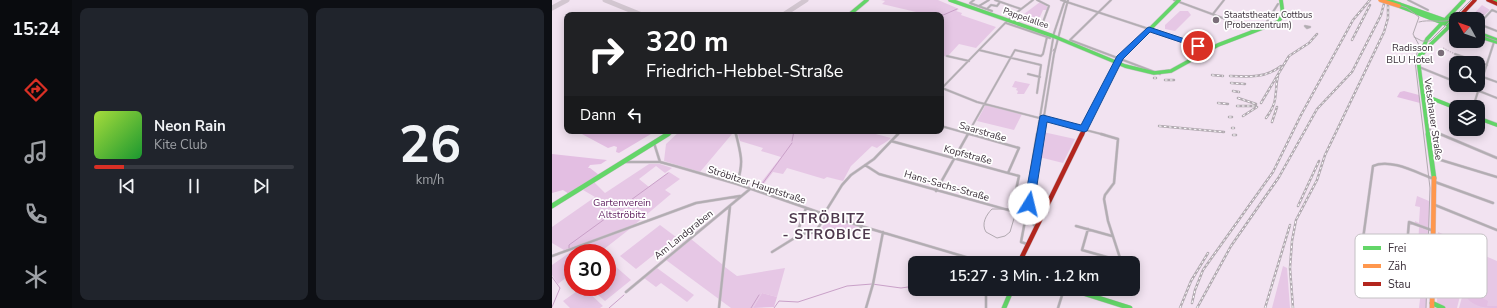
<!DOCTYPE html>
<html lang="de">
<meta charset="utf-8">
<style>
:root{--surface:#171b24;--page:#20242c;--text:#f1f3f6;--muted:#9ea1a6;--line:#363941;--accent:#d93025}
body{margin:0;font-family:"Nunito Sans",sans-serif;background:var(--page);color:var(--text);height:100vh;display:flex;flex-direction:column;font-size:15px;white-space:nowrap}
*{box-sizing:border-box;margin:0}
p{font-size:13px;color:var(--muted)}
.icon{flex:none;width:22px;height:22px;fill:none;stroke:currentColor;stroke-width:2;stroke-linecap:round;stroke-linejoin:round}
.map{position:relative;flex:1;overflow:hidden}
.sheet{display:flex;flex-direction:column;gap:8px;padding:8px;background:#0d0f14;width:480px}
.sheet>*{flex:none}
.hud{position:absolute;left:12px;top:12px;width:380px;height:122px;border-radius:8px;box-shadow:0 2px 10px #0003;background:#202124;color:#fff;overflow:hidden}
.needle{width:26px;rotate:310deg}
.fabs{position:absolute;left:897px;top:12px;display:grid;gap:8px}
.fabs a{display:grid;place-items:center;width:36px;height:36px;border-radius:8px;background:var(--surface);box-shadow:0 2px 10px #0003;font-size:20px}
.speed{position:absolute;left:12px;top:244px;display:flex;gap:8px;font-size:20px;font-weight:700;text-align:center}
.speed>*{display:grid;place-content:center;width:52px;height:52px;border-radius:50%;background:var(--surface);box-shadow:0 2px 10px #0003;line-height:1}
.speed .limit{border:6px solid #d22;background:#fff;color:#111}
.pin{position:absolute;display:grid;place-items:center;width:34px;height:34px;color:#fff;margin:-17px;border:2px solid #fff;border-radius:50%;box-shadow:0 1px 4px #0007}
.me{position:absolute;width:44px;margin:-22px;rotate:9deg;stroke-linejoin:round;filter:drop-shadow(0 0 3px #0008)}
.turn{display:flex;align-items:center;gap:14px;height:84px;padding:0 16px;font-size:18px}
.turn .icon{width:52px;height:52px;stroke-width:2.5}
.turn b{display:block;font-size:28px;line-height:34px}
.then{display:flex;align-items:center;height:38px;padding:0 16px;background:#0003;gap:8px;font-size:15px}
.sheet .card{flex:1;display:flex;flex-direction:column;justify-content:center;gap:6px;min-width:0;padding:0 14px;border-radius:8px;background:var(--page)}
.sheet .dial{align-items:center;gap:0}
.dial b{font-size:52px;line-height:1}
.song{display:flex;align-items:center;gap:12px}
.cover{width:48px;height:48px;border-radius:6px;background:linear-gradient(135deg,hsl(80 70% 55%),hsl(130 70% 35%))}
.played{height:4px;border-radius:2px;background:linear-gradient(90deg,var(--accent) 15%,var(--line) 15%)}
.keys{display:flex;justify-content:space-around;direction:ltr}
.sheet .tiles{flex:1;display:grid;gap:8px;grid-template-columns:repeat(2,1fr)}
.trip{position:absolute;left:356px;top:256px;width:232px;height:40px;border-radius:8px;background:var(--surface);box-shadow:0 2px 10px #0003;font-weight:600;line-height:40px;text-align:center}
main{display:flex;flex:1;min-height:0}
.tab-bar{display:flex;flex-direction:column;width:72px;justify-content:space-around;align-items:center;background:#090b0e;color:var(--muted)}
.tab-bar .icon{width:28px;height:28px}
.tab-bar .on{color:var(--accent)}
.tab-bar b{font-size:18px;color:var(--text)}
.map>svg:first-child{display:block}
.green{fill:#e6c7e5}
.forest{fill:#e3bee2}
.lines{fill:none;stroke-linecap:round;stroke-linejoin:round}
.stream{stroke:#c9a0c8;stroke-width:1}
.taxiway{stroke:#d2c6d0;stroke-width:5}
.street-tunnel{stroke:#cdbfcc;stroke-width:1.5;stroke-dasharray:1.5 1;stroke-linecap:butt}
.street-far1-casing{stroke:#ccc1cb;stroke-width:2.5}
.street-casing{stroke:#ccc1cb;stroke-width:3}
.fast-far1-casing{stroke:#ccc1cb;stroke-width:4.5}
.fast-casing{stroke:#ccc1cb;stroke-width:5.5}
.slow-casing{stroke:#ccc1cb;stroke-width:5.5}
.jam-far1-casing{stroke:#ccc1cb;stroke-width:4.5}
.jam-casing{stroke:#ccc1cb;stroke-width:5.5}
.street-far1{stroke:#b2adb2;stroke-width:1.5}
.street{stroke:#b2adb2;stroke-width:2}
.fast-far1{stroke:#63d668;stroke-width:3.5}
.fast{stroke:#63d668;stroke-width:4.5}
.slow{stroke:#ff974d;stroke-width:4.5}
.jam-far1{stroke:#b3261e;stroke-width:3.5}
.jam{stroke:#b3261e;stroke-width:4.5}
.tram{stroke:#b1a9b0;stroke-width:1}
.rail-casing{stroke:#b1a9b0;stroke-width:2.5}
.rail{stroke:#fff;stroke-width:1;stroke-dasharray:2.5;stroke-linecap:butt}
.fast-bridge-casing{stroke:#ccc1cb;stroke-width:4.5;stroke-linecap:butt}
.slow-bridge-casing{stroke:#ccc1cb;stroke-width:4.5;stroke-linecap:butt}
.fast-bridge{stroke:#63d668;stroke-width:3.5}
.slow-bridge{stroke:#ff974d;stroke-width:3.5}
.route{fill:#1a73e8;stroke:#114b97}
.poi-dot{fill:#7a6e79;stroke:#fff;stroke-width:1.5}
.labels{text-anchor:middle;stroke-width:3.5;stroke-linejoin:round;paint-order:stroke}
.far-poi-label{font-size:9px;fill:#3a2f39;stroke:#fff;text-anchor:start}
.far-street-label{font-size:9px;fill:#3a2f39;stroke:#fff}
.poi-label{font-size:10px;fill:#3a2f39;stroke:#fff;text-anchor:end}
.street-label{font-size:10px;fill:#3a2f39;stroke:#fff}
.park-label{font-size:10px;fill:#5f1f5f;stroke:#fff}
.district-label{font-size:14px;font-weight:bold;letter-spacing:1px;fill:#4e384d;stroke:#fff}
.key{fill:#fff;stroke:#c4c1c4;stroke-width:1}
.key-label{font-size:11px;fill:#3a2f39}
</style>
<main>
<nav class="tab-bar">
<b>15:24</b>
<svg class="icon on" aria-label="directions" viewBox="0 0 24 24"><path d="M12 3l9 9-9 9-9-9zM9 14v-3h6M13 9l2 2-2 2"/></svg>
<svg class="icon" aria-label="music" viewBox="0 0 24 24"><path d="M9 18V5l10-2v13"/><circle cx="6" cy="18" r="3"/><circle cx="16" cy="16" r="3"/></svg>
<svg class="icon" aria-label="phone" viewBox="0 0 24 24"><path d="M5 4h4l2 5-3 2q2 4 5 5l2-3 5 2v4C11 20 4 13 5 4z"/></svg>
<svg class="icon" aria-label="climate" viewBox="0 0 24 24"><path d="M12 3v18M4 7l16 10M4 17L20 7"/></svg>
</nav>
<section class="sheet">
<div class="tiles">
<div class="card">
<div class="song"><i class="cover"></i><div><b>Neon Rain</b><p>Kite Club</p></div></div>
<div class="played"></div>
<div class="keys"><svg class="icon" aria-label="previous" viewBox="0 0 24 24"><path d="M18 5L8 12l10 7zM5 5v14"/></svg><svg class="icon" aria-label="pause" viewBox="0 0 24 24"><path d="M8 5v14M16 5v14"/></svg><svg class="icon" aria-label="next" viewBox="0 0 24 24"><path d="M6 5l10 7-10 7zM19 5v14"/></svg></div>
</div>
<div class="card dial"><b>26</b><p>km/h</p></div>
</div>
</section>
<div class="map">
<svg width="945" height="308" viewBox="0 0 945 308">
<rect width="100%" height="100%" fill="#f2e3f1"/>
<path class="green" d="M329,0H386L407,9L404,11L410,13L409,15L444,27L424,48L407,44L395,57L389,55V15H362L364,12L330,4L333,1Z
M488,2L496,7L495,10H491L487,19L472,14Z
M930,5L938,10L931,16L932,17L926,23V19H917Z
M628,11H636L639,15L623,31L613,29V25Z
M463,81L478,84L472,94H465L466,91L464,90L465,88L460,87Z
M433,106H437L470,114L462,130L425,121Z
M128,131H179L180,134L148,172L112,161L114,144Z
M185,131H312L339,138C334,143 329,144 325,148L320,146L299,166L291,181L275,177L272,179L235,168L231,174L221,172L207,190L204,189L229,157L209,151L211,148L188,141Z
M491,132L523,139L511,163L487,157Z
M97,164H108L120,168L113,173L104,166L87,179L97,187L117,172L128,179L113,190L119,194L81,226L12,250L0,243V227L43,197L31,190L42,182L53,193Z
M865,196L877,201V228L863,223V221L867,223L868,207L863,206Z
M278,219L306,226V228L303,230L268,231L275,220Z
M108,225L124,237L84,269L68,256Z
M867,227L877,231L874,276L865,273Z
M79,228L47,253H21V272L6,284L0,275V265L23,249Z
M886,232L921,247L912,280L909,279L907,289L909,292L905,308H894L885,304Z
M139,239L171,265L169,293L173,267L185,276L233,268L225,297L210,293L201,308H179L114,260Z
M923,250L932,253L931,255L945,261V308H907Z
M55,259L79,280L53,301L37,287H55Z
M731,266L735,268L738,308H720Z
M105,268L142,295L135,302L109,283L104,287L92,278Z
M871,278L875,280L874,308H867L870,282L868,281Z
M31,287L51,306L48,308H18L11,301Z"/>
<path class="forest" d="M852,91L867,95L868,103L845,97L848,92Z
M32,131H104L67,153L64,152L65,147L62,146L56,148L28,133Z
M0,154L55,160L49,164L38,165L36,168H38L47,175L17,194L11,190L0,193Z
M917,291L936,301L935,306H945V308C934,308 922,307 915,298Z
M210,293L225,297L222,307L201,308Z"/>
<g class="lines">
<path class="stream" d="M389,16L405,9
M240,141L242,131
M208,187L240,143
M17,248V245L116,173
M0,277L8,288L0,307
M57,308L72,295
M199,308L207,295
M222,308L227,301L246,302L295,286L320,284L349,288L363,286"/>
<path class="taxiway" d="M53,0L90,15
M0,8L15,0
M231,15L254,0"/>
<path class="street-tunnel" d="M891,48L903,54"/>
<defs>
<path id="street-far1" d="M422,0L418,3L440,11
M443,0L469,9
M485,0L497,6L491,22
M509,0L597,29
M559,0L518,40L608,74
M622,0L695,27L701,31
M856,0L876,10
M427,6L437,0
M435,9L439,5L445,6L448,2
M945,12L940,10L927,24L945,31
M661,14L672,0
M454,23L498,38
M717,26L714,23L726,4
M753,26L758,27L755,28Z
M427,50L489,65L485,93
M903,54L935,65
M395,56L417,61
M867,67L904,82
M476,74L488,77
M931,77L945,82
M912,85L945,98
M390,88L425,102L553,135
M389,89L460,16L481,0
M921,107L942,42
M389,126L421,135
M876,129L890,135
M183,131L184,135
M345,135L349,131
M415,135L463,50L489,56L491,54L495,37
M485,135L502,33L513,0
M489,135L502,54L516,0"/>
<path id="street" d="M184,134C189,156 192,161 185,184
M418,134L467,148L456,173
M888,134L945,158
M339,141L467,176L462,199
M102,143L108,162
M879,157L945,177
M71,162H108L123,166L185,184L292,221L434,263
M313,165L327,174L474,215
M883,182L941,203
M384,191L416,134
M883,205L945,230
M272,214L290,185L299,175L322,159L346,134
M524,226L560,236
M484,227L473,215V207L485,134
M536,229L530,250L569,261L556,221L552,199L553,195L562,183L566,139L549,134
M263,232L275,215
M244,236L254,208
M475,244L469,242L473,221L475,219L489,134
M220,252L249,234L273,231H305L310,226
M0,256L144,203L188,196
M853,268L811,239L821,166C839,158 865,173 882,179
M881,281L858,272L853,268L857,222L882,231
M434,289V308
M74,292L198,189
M167,308L178,206
M314,308L321,284L331,232
M506,308L512,289"/>
<path id="fast-far1" d="M398,0L501,36L573,66L602,73L619,71L666,45L726,22L731,15L729,0
M943,0L945,1
M847,4L904,24
M847,6L904,28
M297,15L315,0
M597,29L657,50
M926,33L945,40
M926,36L945,42
M868,57L877,46L904,20
M552,90L567,60L627,0
M871,95L904,108
M926,118L945,125
M114,135L121,131
M876,135L866,59L875,39L912,0"/>
<path id="fast" d="M876,134L882,178
M0,206L116,134
M518,289L578,308
M880,303L891,308
M452,308L460,289"/>
<path id="slow" d="M880,308L882,178"/>
<path id="jam-far1" d="M936,0L945,4
M905,19L923,0
M530,135L552,90"/>
<path id="jam" d="M467,263L530,134"/>
</defs>
<use href="#street-far1" class="street-far1-casing"/>
<use href="#street" class="street-casing"/>
<use href="#fast-far1" class="fast-far1-casing"/>
<use href="#fast" class="fast-casing"/>
<use href="#slow" class="slow-casing"/>
<use href="#jam-far1" class="jam-far1-casing"/>
<use href="#jam" class="jam-casing"/>
<use href="#street-far1" class="street-far1"/>
<use href="#street" class="street"/>
<use href="#fast-far1" class="fast-far1"/>
<use href="#fast" class="fast"/>
<use href="#slow" class="slow"/>
<use href="#jam-far1" class="jam-far1"/>
<use href="#jam" class="jam"/>
<path class="tram" d="M831,0L855,8L867,17L861,34L867,45L863,61L878,188L874,308
M867,22C877,19 888,23 899,20
M926,34L945,41
M862,37L870,41H878L919,0
M501,51L502,49
M473,204L462,209H440C434,215 429,224 434,232L445,238L453,236L458,232L463,215L476,202L490,118"/>
<defs>
<path id="rail" d="M800,40L818,5
M660,75L671,76
M678,76C697,77 714,78 729,66
M602,78H604
M613,80H622
M679,83L693,84
M681,91L687,92
M686,98L704,104
M666,103L676,104
M709,103L737,56L757,43L765,34
M685,106H704
M691,116L705,107
M677,117H680
M714,118C727,101 722,94 726,75
M720,122L725,107
M607,126L672,132
M680,128H682
M681,135H684
M746,206L767,161
M640,303L643,290L651,270L721,172L749,115L801,20L818,0
M628,308L639,281L656,253
M645,308L679,246L727,177L765,109L800,72L829,15L833,0
M713,308L738,225
M741,308L738,268L740,241L744,220L765,180L773,155L832,32L836,18V2"/>
</defs>
<use href="#rail" class="rail-casing"/>
<use href="#rail" class="rail"/>
<defs>
<path id="fast-bridge" d="M835,0L847,4"/>
<path id="slow-bridge" d="M828,0L847,6"/>
</defs>
<use href="#fast-bridge" class="fast-bridge-casing"/>
<use href="#slow-bridge" class="slow-bridge-casing"/>
<use href="#fast-bridge" class="fast-bridge"/>
<use href="#slow-bridge" class="slow-bridge"/>
</g>
<path class="route" d="M597,27L648,44L649,46L646,48L598,32L571,59L535,131L532,132L495,122L482,204L480,207H473L472,204L488,116L491,115L529,125L565,56L595,28Z"/>
<g class="poi-dot">
<circle cx="664" cy="20" r="4"/>
<circle cx="889" cy="53" r="4"/>
</g>
<g class="labels">
<g class="far-poi-label">
<text x="672" y="18">Staatstheater Cottbus<tspan x="672" dy="10">(Probenzentrum)</tspan></text>
</g>
<g class="far-street-label">
<text transform="translate(474 18) rotate(19)" y="3">Pappelallee</text>
</g>
<g class="poi-label">
<text x="881" y="51">Radisson<tspan x="881" dy="12">BLU Hotel</tspan></text>
</g>
<g class="street-label">
<text transform="translate(882 119) rotate(82)" y="4">Vetschauer Straße</text>
<text transform="translate(431 131) rotate(16)" y="4">Saarstraße</text>
<text transform="translate(416 154) rotate(15)" y="4">Kopfstraße</text>
<text transform="translate(205 184) rotate(18)" y="4">Ströbitzer Hauptstraße</text>
<text transform="translate(395 185) rotate(16)" y="4">Hans-Sachs-Straße</text>
<text transform="translate(131 234) rotate(-39)" y="4">Am Landgraben</text>
</g>
<g class="park-label">
<text x="70" y="206">Gartenverein<tspan x="70" dy="12">Altströbitz</tspan></text>
</g>
<g class="district-label">
<text x="275" y="223">STRÖBITZ<tspan x="275" dy="16">- STROBICE</tspan></text>
</g>
</g>
<rect x="803" y="234" width="132" height="64" rx="6" class="key"/>
<rect x="811" y="246" width="18" height="4" fill="#63d668"/>
<rect x="811" y="264" width="18" height="4" fill="#ff974d"/>
<rect x="811" y="282" width="18" height="4" fill="#b3261e"/>
<g class="key-label">
<text x="836" y="252">Frei</text>
<text x="836" y="270">Zäh</text>
<text x="836" y="288">Stau</text>
</g>
</svg>
<div class="fabs">
<a><svg class="needle" viewBox="-14 -14 28 28"><path d="M0-13l5 13h-10z" fill="#e53935"/><path d="M0 13l5-13h-10z" fill="#9ea1a6"/></svg></a>
<a><svg class="icon" aria-label="search" viewBox="0 0 24 24"><circle cx="10" cy="10" r="6"/><path d="M15 15l6 6"/></svg></a>
<a><svg class="icon" aria-label="layers" viewBox="0 0 24 24"><path d="M12 4l9 5-9 5-9-5zM3 14l9 5 9-5"/></svg></a>
</div>
<div class="speed"><div class="limit">30</div></div>
<div class="pin" style="left:646px;top:46px;background:#d93025"><svg class="icon" aria-label="arrive" viewBox="0 0 24 24"><path d="M6 21V4h12l-3 4 3 4H6"/></svg></div>
<svg class="me" style="left:477px;top:204px" viewBox="-20 -20 40 40"><circle r="19" fill="#fff"/><path d="M0-13L10 11 0 6-10 11z" fill="#1a73e8"/></svg>
<div class="trip">15:27 · 3 Min. · 1.2 km</div>
<div class="hud">
<div class="turn"><svg class="icon" aria-label="right" viewBox="0 0 24 24"><path d="M7 20v-9h11M14 6l5 5-5 5"/></svg><div><b>320 m</b>Friedrich-Hebbel-Straße</div></div>
<div class="then">Dann<svg class="icon" aria-label="left" viewBox="0 0 24 24"><path d="M17 20v-9H6M10 6l-5 5 5 5"/></svg></div>
</div>
</div>
</main>
